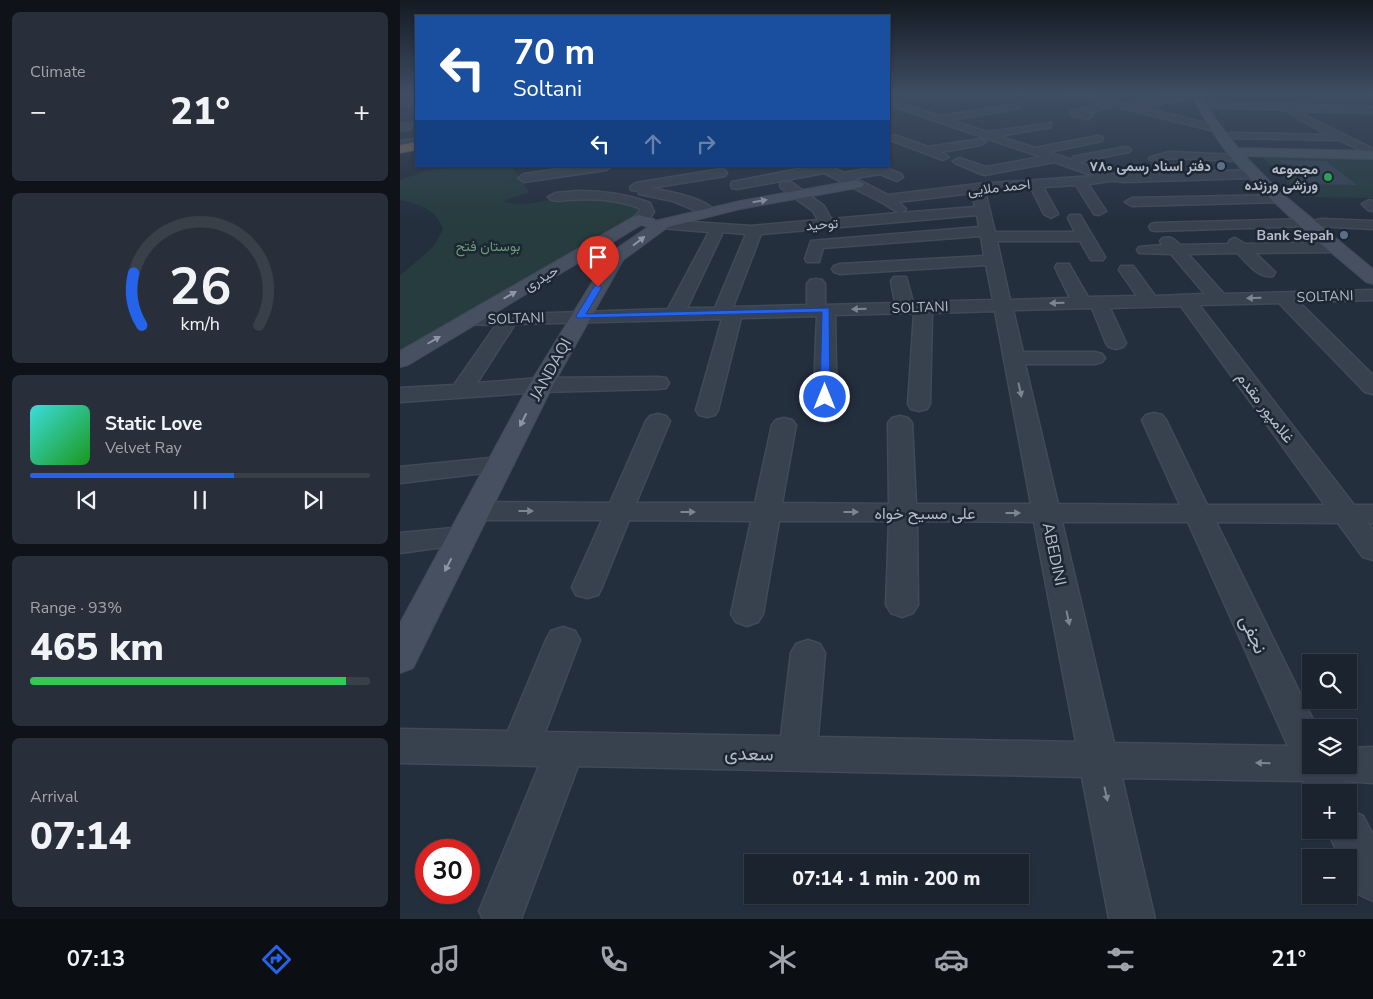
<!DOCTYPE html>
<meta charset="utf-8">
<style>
:root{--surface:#1b232e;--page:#282f3a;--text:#f1f3f6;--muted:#a0a4aa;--line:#39404a;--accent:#2563eb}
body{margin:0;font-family:"Nunito Sans",Vazirmatn,sans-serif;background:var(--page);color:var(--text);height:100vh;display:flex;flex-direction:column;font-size:19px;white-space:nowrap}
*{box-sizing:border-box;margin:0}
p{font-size:16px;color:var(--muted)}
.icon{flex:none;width:28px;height:28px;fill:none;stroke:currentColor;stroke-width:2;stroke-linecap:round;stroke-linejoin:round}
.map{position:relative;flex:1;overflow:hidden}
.sheet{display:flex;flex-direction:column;gap:12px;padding:12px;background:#0f1319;width:400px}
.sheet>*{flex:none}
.hud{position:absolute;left:15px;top:15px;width:475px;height:152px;border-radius:0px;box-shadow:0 1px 4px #0004,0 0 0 1px var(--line);background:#1a4fa0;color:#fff;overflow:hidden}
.tools{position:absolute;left:902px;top:654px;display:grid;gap:10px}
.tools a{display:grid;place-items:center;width:55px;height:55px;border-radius:0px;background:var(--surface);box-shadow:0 1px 4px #0004,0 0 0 1px var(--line);font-size:25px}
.speed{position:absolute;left:15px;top:839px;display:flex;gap:10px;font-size:25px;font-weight:700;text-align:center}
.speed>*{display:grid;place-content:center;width:65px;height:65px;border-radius:50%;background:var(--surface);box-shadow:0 1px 4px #0004,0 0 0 1px var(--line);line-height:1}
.speed .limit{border:8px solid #d22;background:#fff;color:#111}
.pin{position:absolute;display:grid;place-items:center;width:42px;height:42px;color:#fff;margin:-51px -21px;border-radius:50% 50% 50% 0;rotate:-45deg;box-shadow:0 0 5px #0007}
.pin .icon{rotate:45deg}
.me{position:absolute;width:55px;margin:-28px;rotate:0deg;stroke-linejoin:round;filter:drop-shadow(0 0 4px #0008)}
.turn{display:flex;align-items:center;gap:18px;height:105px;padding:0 15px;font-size:22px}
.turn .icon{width:65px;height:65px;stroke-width:2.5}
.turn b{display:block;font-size:35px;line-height:42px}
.lanes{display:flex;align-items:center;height:48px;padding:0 15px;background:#0003;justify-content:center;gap:25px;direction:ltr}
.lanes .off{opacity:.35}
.big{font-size:38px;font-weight:800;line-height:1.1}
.sheet .card{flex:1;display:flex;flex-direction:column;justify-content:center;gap:8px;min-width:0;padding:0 18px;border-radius:8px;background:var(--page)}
.sheet .dial{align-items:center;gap:0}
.dial svg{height:130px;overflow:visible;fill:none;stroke:var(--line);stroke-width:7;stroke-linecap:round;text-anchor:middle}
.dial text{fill:var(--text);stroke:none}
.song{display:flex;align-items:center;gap:15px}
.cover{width:60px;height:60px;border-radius:8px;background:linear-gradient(135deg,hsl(180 70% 55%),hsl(120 70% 35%))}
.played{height:5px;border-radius:2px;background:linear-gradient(90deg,var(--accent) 60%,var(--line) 60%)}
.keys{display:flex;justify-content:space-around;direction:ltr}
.heat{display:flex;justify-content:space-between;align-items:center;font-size:28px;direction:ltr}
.charge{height:8px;border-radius:4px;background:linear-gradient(90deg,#34c759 93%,var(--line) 0)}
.trip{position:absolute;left:344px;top:854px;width:285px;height:50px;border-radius:0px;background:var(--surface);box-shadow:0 1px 4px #0004,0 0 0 1px var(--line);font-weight:800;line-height:50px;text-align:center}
.tab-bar{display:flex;height:80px;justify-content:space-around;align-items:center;background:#0b0e12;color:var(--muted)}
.tab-bar .icon{width:35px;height:35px}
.tab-bar .on{color:var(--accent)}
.tab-bar b{font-size:22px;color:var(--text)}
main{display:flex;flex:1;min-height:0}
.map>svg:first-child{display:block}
.green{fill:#263c3f}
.building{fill:#364354}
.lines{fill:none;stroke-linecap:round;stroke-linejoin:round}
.lane-casing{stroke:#414a57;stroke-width:3}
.street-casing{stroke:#414a57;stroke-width:3}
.secondary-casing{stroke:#414a57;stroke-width:2}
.highway-casing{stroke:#434c59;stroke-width:2}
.lane{fill:#38414e;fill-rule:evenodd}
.street{fill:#38414e;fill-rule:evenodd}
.secondary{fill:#465061;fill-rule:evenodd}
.highway{fill:#746855;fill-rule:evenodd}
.oneway{fill:#8e96a5}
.oneway2{fill:#7c8592}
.route{fill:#2563eb;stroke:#184099}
.service-dot{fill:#5c6f8a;stroke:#1d2633;stroke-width:2}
.leisure-dot{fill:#2e9e5b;stroke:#1d2633;stroke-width:2}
.labels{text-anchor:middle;stroke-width:5;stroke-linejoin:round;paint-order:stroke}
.far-poi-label{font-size:14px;font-weight:bold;fill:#b4bcc9;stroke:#1d2633;text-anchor:end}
.far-street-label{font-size:14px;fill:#b4bcc9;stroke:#1d2633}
.far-park-label{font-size:14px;fill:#6b9a76;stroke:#1d2633}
.street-label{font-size:16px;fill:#b4bcc9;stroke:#1d2633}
.near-street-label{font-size:19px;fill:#b4bcc9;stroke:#1d2633}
</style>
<main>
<section class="sheet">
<div class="card"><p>Climate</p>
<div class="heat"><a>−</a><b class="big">21°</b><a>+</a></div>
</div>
<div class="card dial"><svg viewBox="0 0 100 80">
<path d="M14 69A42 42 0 1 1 86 69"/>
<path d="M14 69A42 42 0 0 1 9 37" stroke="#2563eb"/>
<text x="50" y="56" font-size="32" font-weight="700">26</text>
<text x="50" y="72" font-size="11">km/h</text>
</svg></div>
<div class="card">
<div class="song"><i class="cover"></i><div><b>Static Love</b><p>Velvet Ray</p></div></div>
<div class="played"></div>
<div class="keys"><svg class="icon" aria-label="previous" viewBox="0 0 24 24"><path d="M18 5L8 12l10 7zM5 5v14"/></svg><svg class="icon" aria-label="pause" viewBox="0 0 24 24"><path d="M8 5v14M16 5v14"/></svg><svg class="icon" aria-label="next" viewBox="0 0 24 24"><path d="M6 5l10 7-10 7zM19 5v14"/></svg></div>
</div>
<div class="card"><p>Range · 93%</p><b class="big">465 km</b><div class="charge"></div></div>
<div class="card"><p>Arrival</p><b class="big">07:14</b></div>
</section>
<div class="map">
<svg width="973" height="919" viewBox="0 0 973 919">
<rect width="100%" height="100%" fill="#242f3e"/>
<path class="green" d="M861,155L973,157V198L902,197Z
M59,166H112L129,192L104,201C122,209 142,200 161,198C186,196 216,197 238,208L240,213L231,220L0,353V276L34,246L43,229C36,209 19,204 0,200V180L26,171Z"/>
<path class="building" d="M11,98H16V106L0,107V104Z
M0,122L16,121L11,131L0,132Z
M878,160L926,161L957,185L903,184L897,178H907L892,164H883Z"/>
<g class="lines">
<defs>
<path id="lane" d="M16,139V143L0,145V141Z"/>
<path id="street" d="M666,93H680L734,106L738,102L788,93L791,94V98L740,107L818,126L819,128L814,131L714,106L688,113L693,116L688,119L671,115V111L705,104L667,95Z
M489,99L539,116L619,104V108L616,109L550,120L587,132L651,123V127L599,136L635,148L698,136L702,137L703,139L702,141L648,152L672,160L673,157L677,156L725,147L729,148L731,150L729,152L678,162L718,176L723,174L852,170L858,174L852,178L723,182C712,179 701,183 688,184L706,211L699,215L694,214L676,185L643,187L658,214L651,218L644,214L631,188L585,191L595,232H675L668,218L670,215H680L705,257L703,260H691L680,241H597L610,300L670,298L655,267L657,264H669L688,297L737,296L719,270L721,266H733L755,296L805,294L771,254L739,253L737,250L739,247L763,245L760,241L763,238C771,236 774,239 780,245L828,244L830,240L835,238L845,244L933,242L938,244L941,247L938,250L933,252L855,253L875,272L873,276C858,279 847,262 837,253L788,254L824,294L973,290V300L899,302L973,375V394L965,392L879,303L799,305L954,505H973V523H968L973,530V560L963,557L938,523L816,522L917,728H911V765H949V748L973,747V783L945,781L950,792L949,795V792H911V796L904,781L722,778L755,919H709L682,777L178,766L121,919H83L79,911L139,766L0,763V729L108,731L146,640L151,631L163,627L175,631L180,640L145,732L381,736L391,653L396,644L408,640L420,644L425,653L418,737L676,742L634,522L517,521L518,605L513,613L502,617L491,613L486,605L489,521H379L363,614L358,622L347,626L336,622L331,614L351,521L229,520L202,587L198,595L187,598L176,595L172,587L202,520H77L67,517L63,511L67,505L77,502L210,503L246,421L250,416L258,414L266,416L270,421L236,503H355L372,425L376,420L384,418L392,420L396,425L382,503L489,504L488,423L492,418L500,416L508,418L512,423L516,504H631L595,311L532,313L530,404L527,409L519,411L511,409L508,404L514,313L435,315L437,415L433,420L425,422L417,420L413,415L417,316L341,318L318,410L315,415L307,417L299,415L296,410L322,319L115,324L77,383L141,378L258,377L266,378L269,383L266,388L258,389L141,392L0,402V388L54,385L96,325L61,324L59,320L61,316L268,309L309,232L262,228L257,227L255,224L257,221L262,220L351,226L418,220L413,211L381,188L380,185L381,182H391L424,206L431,219L499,213L481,202L424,173L337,189L332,188L331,185L332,182L414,166H430L444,173L481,166L501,174L503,177L497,181L480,174L455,178L488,195L578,184L694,176L654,162L585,175L581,174L555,163L553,161L559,158L586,167L641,157L489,105ZM572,193L575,207L500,213L506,209L498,202ZM577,215L579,227L411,241L405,259L407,262H419L423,248L581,236L584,256L440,264L434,266L432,269L434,272L440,274L586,265L593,300L513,302L506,277H494L491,281L495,303L425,305V284L422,280L416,279L410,280L407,284V305L333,307L361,234ZM321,232L346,234L315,308H287L322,234ZM781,306L925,505H807L766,420L762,415L754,413L746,415L742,420L780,505L658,504L625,364H695L702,362L705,358L702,354L695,352H623L613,310L692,308L706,343L709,347L716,349L723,347L726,343L710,308ZM662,522H788L888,746L714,743Z
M809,102L973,107V113L900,111L908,117L973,149V156L939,140L827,138L826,136L827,134L831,133L928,135L902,121L887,110L806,107V103Z
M494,135L528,147L581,139L586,142L581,145L541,152L549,157L543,160L490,140L489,138Z
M770,152L837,155L843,158L837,161L770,158L755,162L749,159L751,157Z
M180,166H212L206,170L124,182L118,178L124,174Z
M321,169L325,170L327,173L325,176L251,188C269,192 304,197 316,212L309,216L273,201L239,194L238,191L231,190L230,187L236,183Z
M178,191C203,191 226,194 250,203L254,212C249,220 244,225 234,223L232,220L240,211L239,208C216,199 192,198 167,200C160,200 153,203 148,197L155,193Z
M880,195L885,196L887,199L885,202L732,206L725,202L732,198Z
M969,200L973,201V211L968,210L962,204Z
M906,219L911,220L913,223L911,226L756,231L751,230L749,227L751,224L756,223Z
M921,219L973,221V229L916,226L914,223L916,220Z
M100,457L109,460L113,465L109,470L0,483V467Z
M63,527L73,529L77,536L73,543L0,553V533Z
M949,810L963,816L973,835V901L958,894L949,876V858H940L927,830H949Z"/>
<path id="secondary" d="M790,93H800L817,121L838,148L973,151V159L845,156L879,191L973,269V284L966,282C919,242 869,202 829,155C814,137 802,113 790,93Z
M457,180L464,184L462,187L340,209L268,227L223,260L153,385L13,668L0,673V623L129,385L210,253L248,227L241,225L8,365L0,367V351L233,217L239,215L254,219L255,221L340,201Z"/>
<path id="highway" d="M16,142V150L0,153V145Z"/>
</defs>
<use href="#lane" class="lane-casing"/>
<use href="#street" class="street-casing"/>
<use href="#secondary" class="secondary-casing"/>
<use href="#highway" class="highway-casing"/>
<use href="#lane" class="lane"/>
<use href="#street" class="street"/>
<use href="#secondary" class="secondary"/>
<use href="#highway" class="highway"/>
</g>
<defs><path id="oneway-solid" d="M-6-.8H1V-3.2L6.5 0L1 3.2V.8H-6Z" transform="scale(1.25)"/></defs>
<g class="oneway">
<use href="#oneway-solid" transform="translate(360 201) rotate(-10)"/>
<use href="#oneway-solid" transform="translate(239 241) rotate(-37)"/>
<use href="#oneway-solid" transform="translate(110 295) rotate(-30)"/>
<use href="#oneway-solid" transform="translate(34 340) rotate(-30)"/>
<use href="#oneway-solid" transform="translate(123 420) rotate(117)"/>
<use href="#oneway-solid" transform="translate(48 565) rotate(117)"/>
</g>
<g class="oneway2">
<use href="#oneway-solid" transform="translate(854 298) rotate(178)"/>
<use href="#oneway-solid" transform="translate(657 303) rotate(178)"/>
<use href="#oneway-solid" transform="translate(459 309) rotate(178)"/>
<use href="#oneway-solid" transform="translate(620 390) rotate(78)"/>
<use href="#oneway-solid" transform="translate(126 511)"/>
<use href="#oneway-solid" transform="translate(288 512)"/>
<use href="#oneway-solid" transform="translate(451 512)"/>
<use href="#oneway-solid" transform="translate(613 513)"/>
<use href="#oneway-solid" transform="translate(668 618) rotate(78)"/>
<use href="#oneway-solid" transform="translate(863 763) rotate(-179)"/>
<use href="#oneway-solid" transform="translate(706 794) rotate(78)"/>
</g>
<linearGradient id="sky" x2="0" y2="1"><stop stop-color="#141a22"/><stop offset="0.42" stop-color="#3f4d63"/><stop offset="1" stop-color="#3f4d63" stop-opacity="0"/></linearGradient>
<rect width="973" height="221" fill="url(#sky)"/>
<path class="route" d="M195,285L202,287L186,314L429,308L430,397L425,400L420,397L422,312L177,318L176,316Z"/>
<g class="service-dot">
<circle cx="821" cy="166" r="5"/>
<circle cx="944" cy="235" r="5"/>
</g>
<circle class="leisure-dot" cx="928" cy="177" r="5"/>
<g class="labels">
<g class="far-poi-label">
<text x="811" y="171">دفتر اسناد رسمی ۷۸۰</text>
<text x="918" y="174">مجموعه<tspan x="918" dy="16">ورزشی ورزنده</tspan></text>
<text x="934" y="240">Bank Sepah</text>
</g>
<g class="far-street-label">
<text transform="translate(599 187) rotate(-6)" y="5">احمد ملایی</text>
<text transform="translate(422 224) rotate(-5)" y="5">توحید</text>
<text transform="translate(141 278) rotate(-30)" y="5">حیدری</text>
<text transform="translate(925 296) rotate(-2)" y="5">SOLTANI</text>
<text transform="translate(520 307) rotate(-2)" y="5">SOLTANI</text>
<text transform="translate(116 318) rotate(-2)" y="5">SOLTANI</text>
</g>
<g class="far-park-label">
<text x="88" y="251">بوستان فتح</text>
</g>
<g class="street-label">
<text transform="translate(150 369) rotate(-61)" y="6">JANDAQI</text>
<text transform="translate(866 407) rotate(53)" y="6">غلامپور مقدم</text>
<text x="525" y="519">علی مسیح خواه</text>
<text transform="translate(655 554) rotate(78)" y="6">ABEDINI</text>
</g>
<g class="near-street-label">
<text transform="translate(854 634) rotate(65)" y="7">نجفی</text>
<text transform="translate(349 753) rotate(1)" y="7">سعدی</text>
</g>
</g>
</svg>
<div class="tools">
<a><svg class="icon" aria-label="search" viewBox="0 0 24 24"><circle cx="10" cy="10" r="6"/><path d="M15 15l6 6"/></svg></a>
<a><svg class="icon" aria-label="layers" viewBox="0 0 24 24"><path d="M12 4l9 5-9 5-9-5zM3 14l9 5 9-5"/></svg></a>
<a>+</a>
<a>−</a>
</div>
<div class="speed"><div class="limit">30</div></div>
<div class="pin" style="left:198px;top:287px;background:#d93025"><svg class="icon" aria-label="arrive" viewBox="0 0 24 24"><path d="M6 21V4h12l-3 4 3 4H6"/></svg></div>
<svg class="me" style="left:425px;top:397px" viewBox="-20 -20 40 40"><circle r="17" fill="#2563eb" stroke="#fff" stroke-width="3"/><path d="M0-11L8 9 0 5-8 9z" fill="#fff"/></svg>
<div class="trip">07:14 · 1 min · 200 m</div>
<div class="hud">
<div class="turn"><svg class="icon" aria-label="left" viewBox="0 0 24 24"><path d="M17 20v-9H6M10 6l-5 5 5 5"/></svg><div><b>70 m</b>Soltani</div></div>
<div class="lanes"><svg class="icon" aria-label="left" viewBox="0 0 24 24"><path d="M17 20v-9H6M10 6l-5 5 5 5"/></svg><svg class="icon off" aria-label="ahead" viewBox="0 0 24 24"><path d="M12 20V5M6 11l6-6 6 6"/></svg><svg class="icon off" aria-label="right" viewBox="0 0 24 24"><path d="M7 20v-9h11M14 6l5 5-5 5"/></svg></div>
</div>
</div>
</main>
<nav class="tab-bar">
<b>07:13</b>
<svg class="icon on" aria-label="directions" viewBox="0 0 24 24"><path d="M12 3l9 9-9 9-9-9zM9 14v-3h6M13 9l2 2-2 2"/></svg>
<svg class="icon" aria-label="music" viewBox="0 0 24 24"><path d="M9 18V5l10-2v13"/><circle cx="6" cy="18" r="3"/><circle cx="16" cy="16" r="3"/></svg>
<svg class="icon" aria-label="phone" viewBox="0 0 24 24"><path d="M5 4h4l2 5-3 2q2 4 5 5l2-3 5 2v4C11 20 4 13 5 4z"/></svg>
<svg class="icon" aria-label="climate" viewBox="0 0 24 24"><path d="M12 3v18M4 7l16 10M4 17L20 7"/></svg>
<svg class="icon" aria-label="car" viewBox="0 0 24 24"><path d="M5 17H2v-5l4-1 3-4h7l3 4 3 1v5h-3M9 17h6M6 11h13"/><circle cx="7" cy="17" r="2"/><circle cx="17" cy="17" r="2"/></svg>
<svg class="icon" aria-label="filters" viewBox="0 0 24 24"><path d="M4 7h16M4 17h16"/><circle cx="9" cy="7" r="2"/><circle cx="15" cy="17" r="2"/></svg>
<b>21°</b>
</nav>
